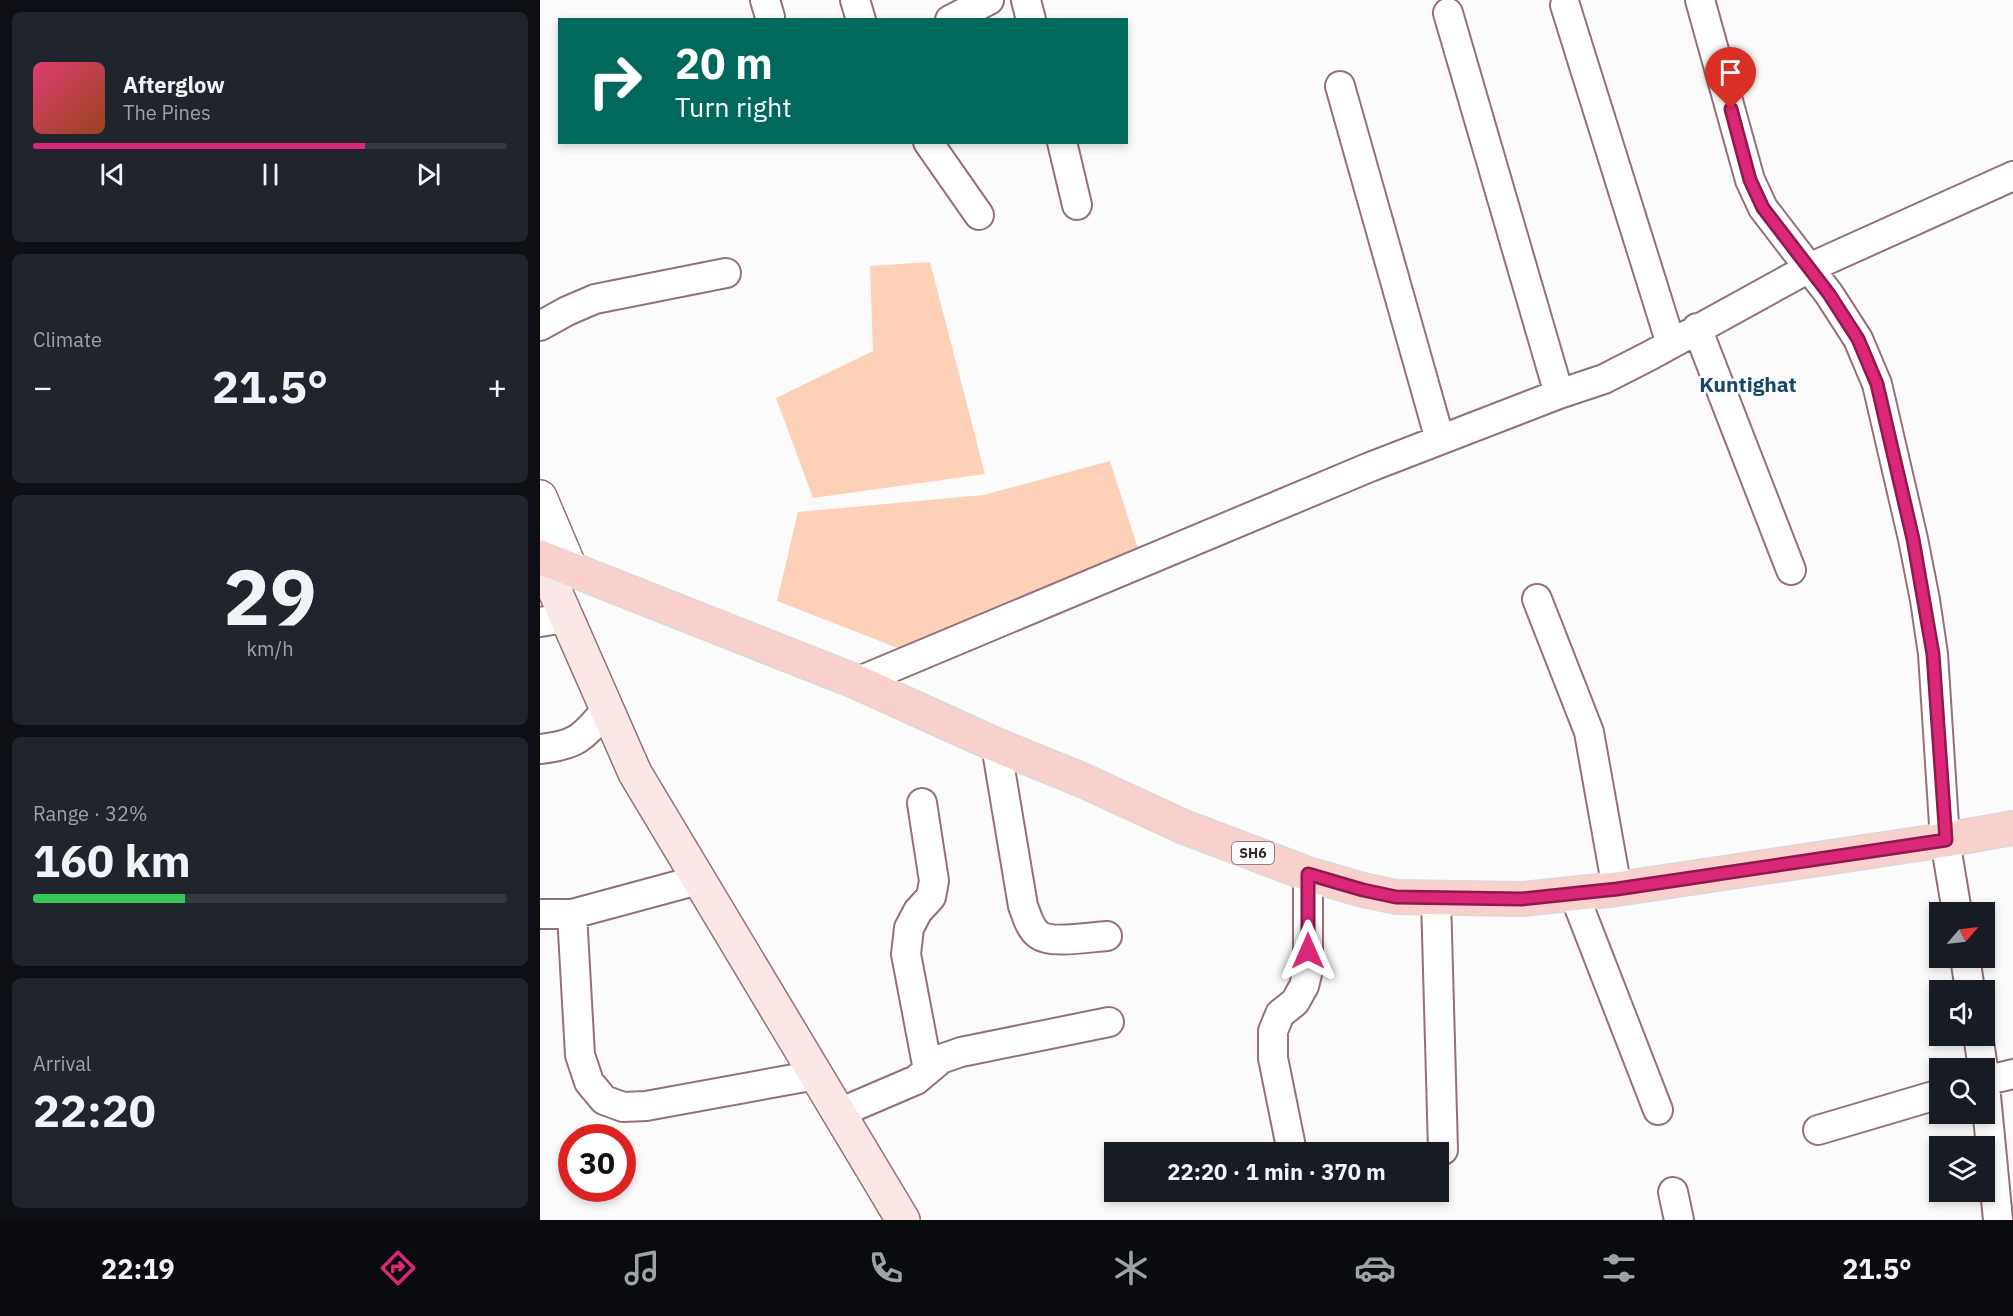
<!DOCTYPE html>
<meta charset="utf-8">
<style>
:root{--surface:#171b24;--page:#20242c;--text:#f1f3f6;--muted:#9ea1a6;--line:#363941;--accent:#db2777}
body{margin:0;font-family:"IBM Plex Sans",sans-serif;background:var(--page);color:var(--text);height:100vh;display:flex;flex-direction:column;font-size:22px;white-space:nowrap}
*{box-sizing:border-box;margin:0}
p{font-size:20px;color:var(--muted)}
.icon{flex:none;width:33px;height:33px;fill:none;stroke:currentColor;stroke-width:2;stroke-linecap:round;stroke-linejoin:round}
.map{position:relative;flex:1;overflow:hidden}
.panel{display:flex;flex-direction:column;gap:12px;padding:12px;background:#0d0f14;width:540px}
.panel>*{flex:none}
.banner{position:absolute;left:18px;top:18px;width:570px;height:126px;border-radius:0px;box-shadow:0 3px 9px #0003;background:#00695c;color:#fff;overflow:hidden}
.needle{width:39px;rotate:62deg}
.buttons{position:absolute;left:1389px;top:902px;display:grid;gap:12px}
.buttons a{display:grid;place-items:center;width:66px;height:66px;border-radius:0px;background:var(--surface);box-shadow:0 3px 9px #0003;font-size:30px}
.speed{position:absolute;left:18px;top:1124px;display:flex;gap:12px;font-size:30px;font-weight:700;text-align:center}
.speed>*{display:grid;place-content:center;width:78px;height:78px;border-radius:50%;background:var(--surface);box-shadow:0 3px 9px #0003;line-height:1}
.speed .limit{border:9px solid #d22;background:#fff;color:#111}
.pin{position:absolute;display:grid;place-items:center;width:51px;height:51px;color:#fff;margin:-62px -26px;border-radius:50% 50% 50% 0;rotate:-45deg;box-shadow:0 0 6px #0007}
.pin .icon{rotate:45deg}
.me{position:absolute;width:66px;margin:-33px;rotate:0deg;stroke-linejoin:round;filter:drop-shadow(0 0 4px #0008)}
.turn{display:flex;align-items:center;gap:21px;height:126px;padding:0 18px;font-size:27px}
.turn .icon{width:78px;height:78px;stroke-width:2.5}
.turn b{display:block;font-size:42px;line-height:51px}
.big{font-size:45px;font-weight:800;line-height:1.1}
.panel .widget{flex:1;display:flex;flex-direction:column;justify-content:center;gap:9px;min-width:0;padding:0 21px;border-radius:9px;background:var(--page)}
.panel .dial{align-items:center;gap:0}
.dial b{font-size:78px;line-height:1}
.song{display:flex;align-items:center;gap:18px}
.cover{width:72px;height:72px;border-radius:9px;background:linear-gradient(135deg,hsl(340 70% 55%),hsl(20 70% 35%))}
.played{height:6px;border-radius:3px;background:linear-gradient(90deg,var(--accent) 70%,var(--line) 70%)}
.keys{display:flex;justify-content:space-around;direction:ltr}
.heat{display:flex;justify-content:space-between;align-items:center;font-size:33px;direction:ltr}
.charge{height:9px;border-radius:4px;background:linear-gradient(90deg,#34c759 32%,var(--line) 0)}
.trip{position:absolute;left:564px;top:1142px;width:345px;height:60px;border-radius:0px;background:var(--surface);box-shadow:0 3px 9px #0003;font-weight:800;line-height:60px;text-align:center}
.dock{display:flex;height:96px;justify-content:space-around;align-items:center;background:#090b0e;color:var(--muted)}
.dock .icon{width:42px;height:42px}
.dock .selected{color:var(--accent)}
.dock b{font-size:27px;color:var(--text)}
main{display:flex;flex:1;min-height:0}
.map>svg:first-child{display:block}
.green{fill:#fcd1b8}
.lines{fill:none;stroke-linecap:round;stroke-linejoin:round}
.minor-casing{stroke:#947078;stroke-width:32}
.tertiary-casing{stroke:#947078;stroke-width:36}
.secondary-casing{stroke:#947078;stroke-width:36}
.primary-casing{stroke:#dbd8d9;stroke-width:36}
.minor{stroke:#fff;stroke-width:28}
.tertiary{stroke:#fff;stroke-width:33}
.secondary{stroke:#fbe8e6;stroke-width:33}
.primary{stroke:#f8d1cc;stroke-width:33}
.route-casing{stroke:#8e194d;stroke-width:15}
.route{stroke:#db2777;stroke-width:10}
.labels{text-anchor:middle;stroke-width:5;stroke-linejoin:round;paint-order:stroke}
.shield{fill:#fbfbfb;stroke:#716769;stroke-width:1.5}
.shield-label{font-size:14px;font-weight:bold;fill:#36272a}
.district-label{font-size:21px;font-weight:bold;fill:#15486b;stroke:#fbfbfb}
</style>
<main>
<section class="panel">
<div class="widget">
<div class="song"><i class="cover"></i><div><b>Afterglow</b><p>The Pines</p></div></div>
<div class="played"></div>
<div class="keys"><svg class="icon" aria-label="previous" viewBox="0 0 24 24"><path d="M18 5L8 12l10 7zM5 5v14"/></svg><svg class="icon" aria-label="pause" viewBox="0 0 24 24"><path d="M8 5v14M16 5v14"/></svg><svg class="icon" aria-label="next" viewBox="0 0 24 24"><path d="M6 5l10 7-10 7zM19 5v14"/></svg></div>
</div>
<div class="widget"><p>Climate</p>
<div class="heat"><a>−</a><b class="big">21.5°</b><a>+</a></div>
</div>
<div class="widget dial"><b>29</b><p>km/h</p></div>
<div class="widget"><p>Range · 32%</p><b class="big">160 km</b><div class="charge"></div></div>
<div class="widget"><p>Arrival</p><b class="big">22:20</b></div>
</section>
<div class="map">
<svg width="1473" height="1220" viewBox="0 0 1473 1220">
<rect width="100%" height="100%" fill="#fbfbfb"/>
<path class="green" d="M390,262L445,474L273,498L236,398L333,351L330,266Z
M570,461L602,561L368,652L237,601L258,512L443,495Z"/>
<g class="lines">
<defs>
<path id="minor" d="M225,0L230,17
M315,0L321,20
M486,0L491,20
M1160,0L1210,180L1223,208L1289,294L1318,339L1337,384L1373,539L1385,600L1393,654L1405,840L1417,912
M1025,5L1131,344
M908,13L1019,394
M410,20L449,0
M800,86L900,440
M388,142L439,215
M522,142L537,205
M0,326L27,311L55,299L186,273
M1157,328L1251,570
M997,599L1049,732L1077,889
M0,622L26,618
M317,682L830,467L1019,394L1064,379L1111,355L1269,268L1473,176
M456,745L483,906C487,916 490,929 499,935C511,944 551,937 567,936
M0,749C38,745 43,737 67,709
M382,803L394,881L391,897L378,911L369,928L366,954L388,1070
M1034,894L1118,1110
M896,898L903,1150
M0,914H32L158,880
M32,914L40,1055L49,1082L64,1100L83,1107L106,1106L276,1075
M1425,957L1430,990
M1438,1035L1443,1068
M1444,1075L1458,1220
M1444,1081L1473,1074
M299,1113L376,1080L401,1059L421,1052L569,1022
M1278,1130L1400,1094
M752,1152L733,1058V1031L740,1014L755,1002L764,986L768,970V874
M1133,1192L1139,1220"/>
<path id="tertiary" d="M0,497L31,570"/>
<path id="secondary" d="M0,557L95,773L363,1220"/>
<path id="primary" d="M0,557L317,682L456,745L542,780L644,827L768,874L823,890L856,897L982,899L1077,889L1405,840L1473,828"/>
</defs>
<use href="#minor" class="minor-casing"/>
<use href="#tertiary" class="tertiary-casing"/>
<use href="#secondary" class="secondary-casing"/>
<use href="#primary" class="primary-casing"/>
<use href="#minor" class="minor"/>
<use href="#tertiary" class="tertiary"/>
<use href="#secondary" class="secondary"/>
<use href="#primary" class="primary"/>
</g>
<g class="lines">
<defs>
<path id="route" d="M768,951V874L823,890L856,897L982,899L1077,889L1406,840L1393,654L1373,539L1337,384L1318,339L1289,294L1223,208L1210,180L1191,109"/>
</defs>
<use href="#route" class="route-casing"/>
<use href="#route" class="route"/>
</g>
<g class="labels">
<rect class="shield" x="692" y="842" width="42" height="22" rx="4.5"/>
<g class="shield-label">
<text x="713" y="858">SH6</text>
</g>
<g class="district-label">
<text x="1208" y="392">Kuntighat</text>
</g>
</g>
</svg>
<div class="buttons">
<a><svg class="needle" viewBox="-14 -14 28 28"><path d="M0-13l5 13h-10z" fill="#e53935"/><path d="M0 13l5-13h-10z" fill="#9ea1a6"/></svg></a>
<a><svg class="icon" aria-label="sound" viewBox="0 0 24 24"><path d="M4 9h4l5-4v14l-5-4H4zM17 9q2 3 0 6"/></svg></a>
<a><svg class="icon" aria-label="search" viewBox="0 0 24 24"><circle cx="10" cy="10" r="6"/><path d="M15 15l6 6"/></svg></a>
<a><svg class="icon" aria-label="layers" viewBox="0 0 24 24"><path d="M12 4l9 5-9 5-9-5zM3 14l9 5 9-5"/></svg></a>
</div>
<div class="speed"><div class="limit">30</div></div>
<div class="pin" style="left:1191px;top:109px;background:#d93025"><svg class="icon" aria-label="arrive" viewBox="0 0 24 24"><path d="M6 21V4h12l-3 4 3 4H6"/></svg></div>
<svg class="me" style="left:768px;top:951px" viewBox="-20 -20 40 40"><path d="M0-17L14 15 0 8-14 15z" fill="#db2777" stroke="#fff" stroke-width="4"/></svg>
<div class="trip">22:20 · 1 min · 370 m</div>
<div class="banner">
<div class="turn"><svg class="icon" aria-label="right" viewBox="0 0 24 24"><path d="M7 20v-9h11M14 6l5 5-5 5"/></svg><div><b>20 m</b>Turn right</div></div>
</div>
</div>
</main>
<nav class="dock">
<b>22:19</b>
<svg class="icon selected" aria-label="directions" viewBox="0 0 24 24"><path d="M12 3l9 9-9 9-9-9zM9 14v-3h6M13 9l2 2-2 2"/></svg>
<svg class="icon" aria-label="music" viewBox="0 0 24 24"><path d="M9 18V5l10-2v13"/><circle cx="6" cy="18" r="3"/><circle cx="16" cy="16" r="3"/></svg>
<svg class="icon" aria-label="phone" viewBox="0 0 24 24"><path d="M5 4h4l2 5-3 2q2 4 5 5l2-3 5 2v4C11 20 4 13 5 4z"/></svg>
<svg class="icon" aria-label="climate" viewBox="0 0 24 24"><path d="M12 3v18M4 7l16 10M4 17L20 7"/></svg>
<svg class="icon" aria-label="car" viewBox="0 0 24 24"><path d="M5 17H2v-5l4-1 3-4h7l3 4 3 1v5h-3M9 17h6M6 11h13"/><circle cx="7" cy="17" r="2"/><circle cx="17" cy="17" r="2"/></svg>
<svg class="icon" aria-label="filters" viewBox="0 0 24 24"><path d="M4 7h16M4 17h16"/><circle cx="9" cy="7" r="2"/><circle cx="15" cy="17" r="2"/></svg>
<b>21.5°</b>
</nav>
